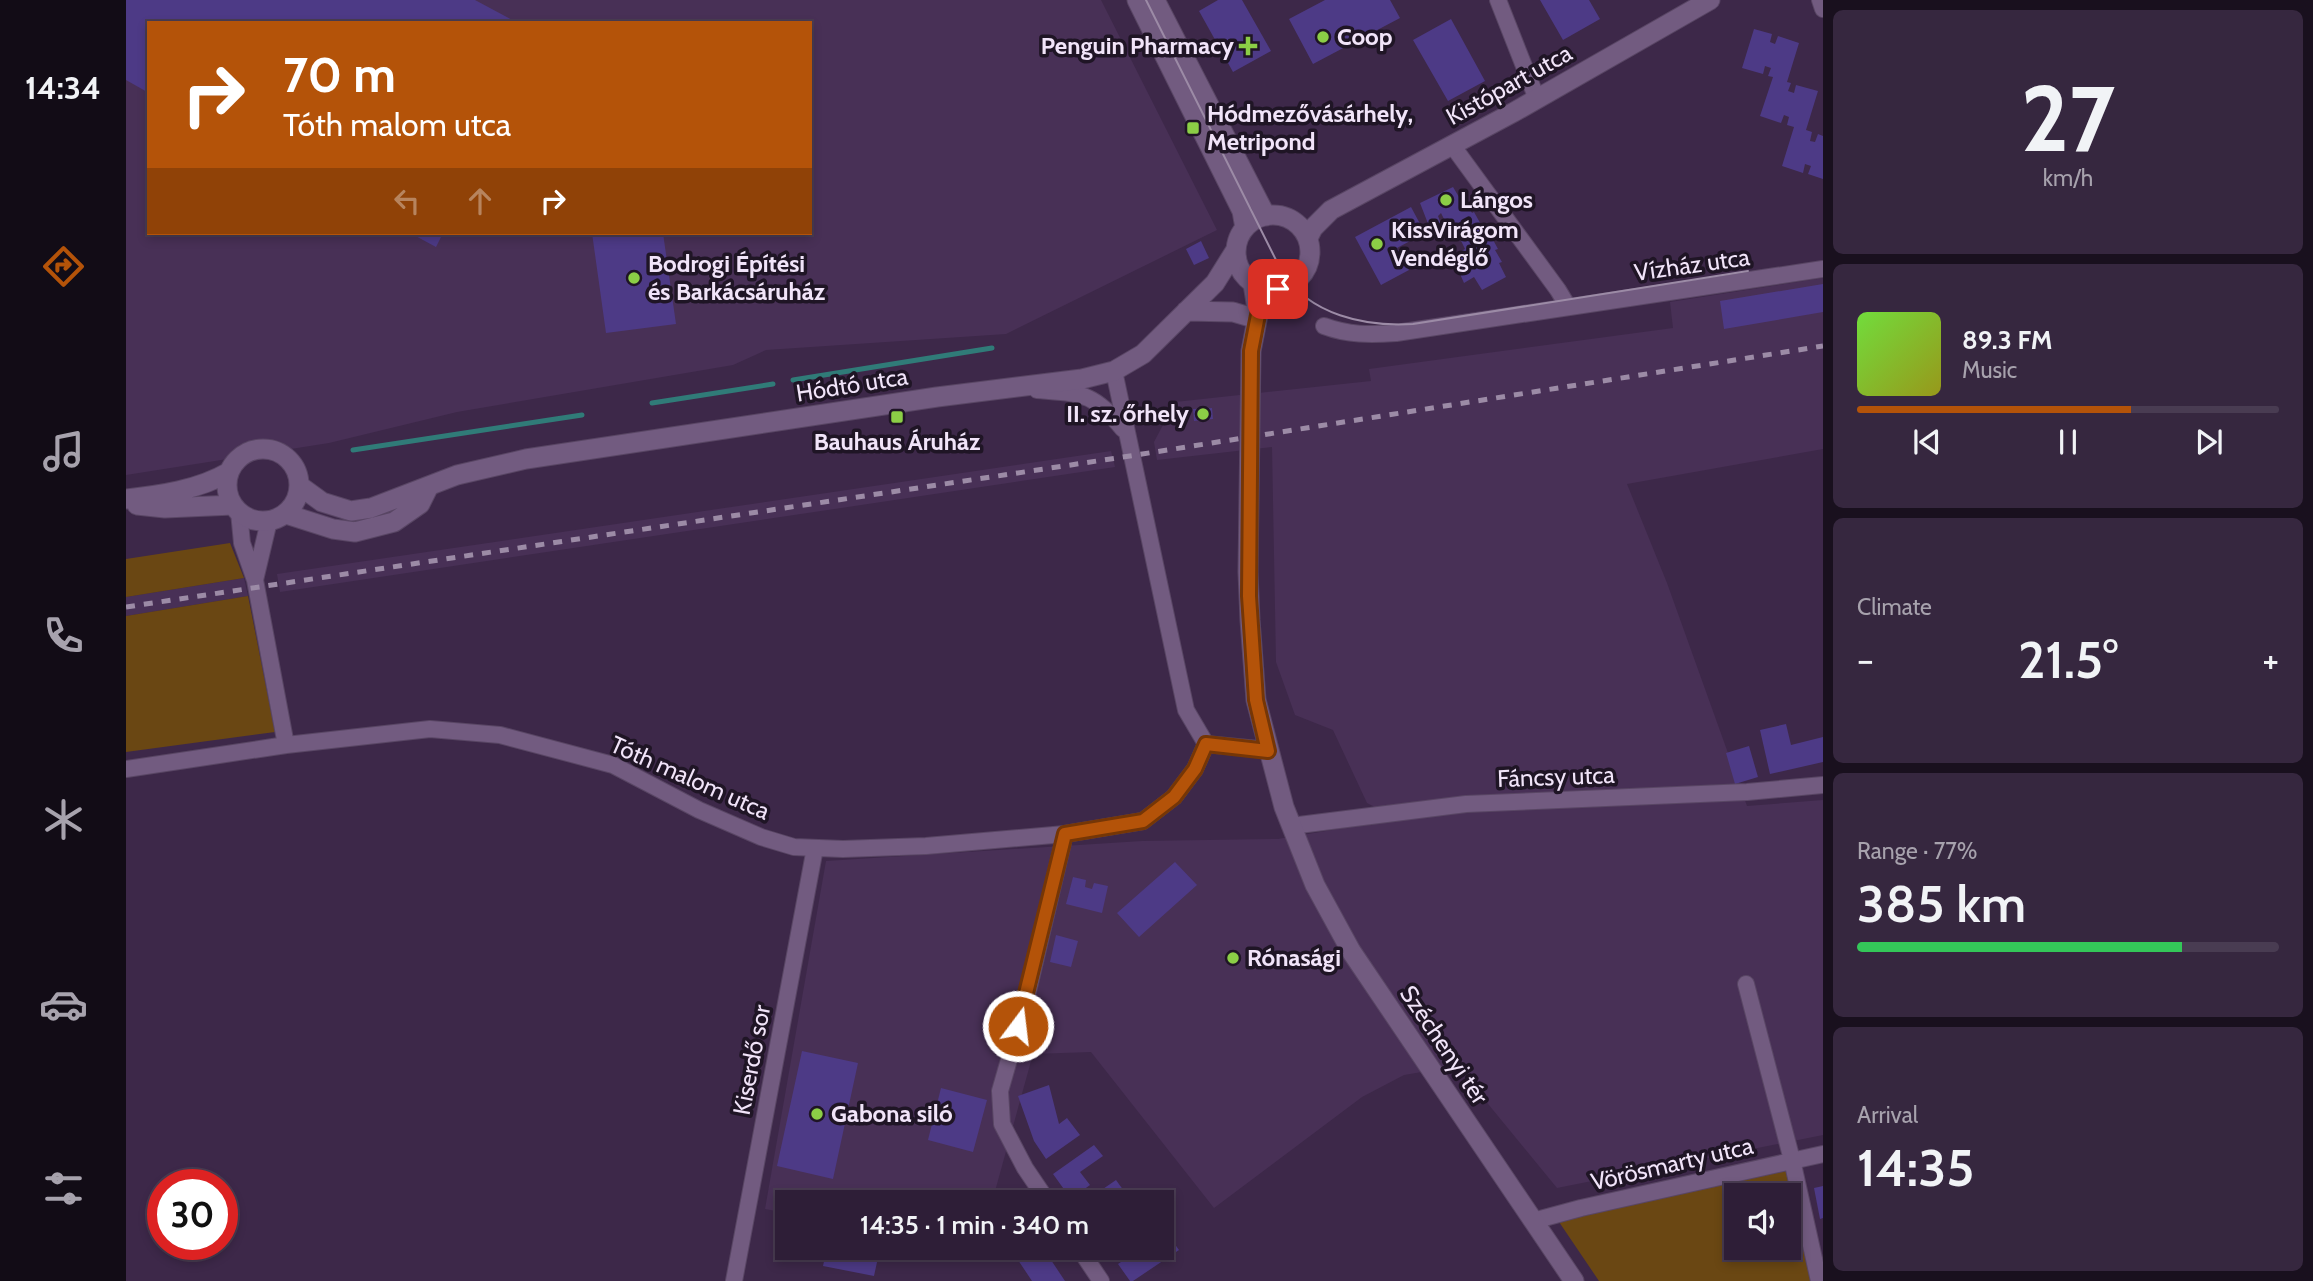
<!DOCTYPE html>
<meta charset="utf-8">
<style>
:root{--surface:#2e1e37;--page:#36273f;--text:#f1f3f6;--muted:#a7a2ad;--line:#493c52;--accent:#b45309}
body{margin:0;font-family:Cabin,sans-serif;background:var(--page);color:var(--text);height:100vh;display:flex;flex-direction:column;font-size:26px;white-space:nowrap}
*{box-sizing:border-box;margin:0}
p{font-size:23px;color:var(--muted)}
.icon{flex:none;width:38px;height:38px;fill:none;stroke:currentColor;stroke-width:2;stroke-linecap:round;stroke-linejoin:round}
.map{position:relative;flex:1;overflow:hidden}
.drawer{display:flex;flex-direction:column;gap:10px;padding:10px;background:#19101e;width:490px}
.drawer>*{flex:none}
.banner{position:absolute;left:21px;top:21px;width:665px;height:214px;border-radius:0px;box-shadow:0 4px 10px #0003,0 0 0 2px var(--line);background:#b45309;color:#fff;overflow:hidden}
.tools{position:absolute;left:1598px;top:1183px;display:grid;gap:14px}
.tools a{display:grid;place-items:center;width:77px;height:77px;border-radius:0px;background:var(--surface);box-shadow:0 4px 10px #0003,0 0 0 2px var(--line);font-size:35px}
.speed{position:absolute;left:21px;top:1169px;display:flex;gap:14px;font-size:35px;font-weight:700;text-align:center}
.speed>*{display:grid;place-content:center;width:91px;height:91px;border-radius:50%;background:var(--surface);box-shadow:0 4px 10px #0003,0 0 0 2px var(--line);line-height:1}
.speed .limit{border:10px solid #d22;background:#fff;color:#111}
.pin{position:absolute;display:grid;place-items:center;width:60px;height:60px;color:#fff;margin:-30px;border-radius:14px;box-shadow:0 4px 10px #0006}
.me{position:absolute;width:77px;margin:-38px;rotate:15deg;stroke-linejoin:round;filter:drop-shadow(0 0 5px #0008)}
.turn{display:flex;align-items:center;gap:24px;height:147px;padding:0 21px;font-size:32px}
.turn .icon{width:91px;height:91px;stroke-width:2.5}
.turn b{display:block;font-size:49px;line-height:60px}
.lanes{display:flex;align-items:center;height:66px;padding:0 21px;background:#0003;justify-content:center;gap:35px;direction:ltr}
.lanes .off{opacity:.35}
.big{font-size:52px;font-weight:600;line-height:1.1}
.drawer .tile{flex:1;display:flex;flex-direction:column;justify-content:center;gap:10px;min-width:0;padding:0 24px;border-radius:10px;background:var(--page)}
.drawer .dial{align-items:center;gap:0}
.dial b{font-size:91px;line-height:1}
.song{display:flex;align-items:center;gap:21px}
.cover{width:84px;height:84px;border-radius:10px;background:linear-gradient(135deg,hsl(100 70% 55%),hsl(60 70% 35%))}
.played{height:7px;border-radius:4px;background:linear-gradient(90deg,var(--accent) 65%,var(--line) 65%)}
.keys{display:flex;justify-content:space-around;direction:ltr}
.heat{display:flex;justify-content:space-between;align-items:center;font-size:38px;direction:ltr}
.charge{height:10px;border-radius:5px;background:linear-gradient(90deg,#34c759 77%,var(--line) 0)}
.trip{position:absolute;left:649px;top:1190px;width:399px;height:70px;border-radius:0px;background:var(--surface);box-shadow:0 4px 10px #0003,0 0 0 2px var(--line);font-weight:600;line-height:70px;text-align:center}
main{display:flex;flex:1;min-height:0}
.tabs{display:flex;flex-direction:column;width:126px;justify-content:space-around;align-items:center;background:#120c16;color:var(--muted)}
.tabs .icon{width:49px;height:49px}
.tabs .on{color:var(--accent)}
.tabs b{font-size:32px;color:var(--text)}
.map>svg:first-child{display:block}
.built{fill:#483056;fill-rule:evenodd}
.green{fill:#6a4713;fill-rule:evenodd}
.lines{fill:none;stroke-linecap:round;stroke-linejoin:round}
.stream{stroke:#307b78;stroke-width:5}
.building{fill:#4d3a86}
.minor-casing{stroke:#594664;stroke-width:18}
.tertiary-casing{stroke:#594664;stroke-width:21}
.minor{stroke:#725b80;stroke-width:16}
.tertiary{stroke:#725b80;stroke-width:19}
.tram{stroke:#9c8ba6;stroke-width:2}
.rail{stroke:#9c8ba6;stroke-width:5;stroke-dasharray:9 9;stroke-linecap:butt}
.route-casing{stroke:#753606;stroke-width:18}
.route{stroke:#b45309;stroke-width:12}
.poi-dot{fill:#8bce46;stroke:#1f1525;stroke-width:2.5}
.labels{text-anchor:middle;stroke-width:7;stroke-linejoin:round;paint-order:stroke}
.poi-label{font-size:24px;font-weight:bold;fill:#f1e4f9;stroke:#1f1525;text-anchor:start}
.street-label{font-size:24px;fill:#f1e4f9;stroke:#1f1525}
</style>
<main>
<nav class="tabs">
<b>14:34</b>
<svg class="icon on" aria-label="directions" viewBox="0 0 24 24"><path d="M12 3l9 9-9 9-9-9zM9 14v-3h6M13 9l2 2-2 2"/></svg>
<svg class="icon" aria-label="music" viewBox="0 0 24 24"><path d="M9 18V5l10-2v13"/><circle cx="6" cy="18" r="3"/><circle cx="16" cy="16" r="3"/></svg>
<svg class="icon" aria-label="phone" viewBox="0 0 24 24"><path d="M5 4h4l2 5-3 2q2 4 5 5l2-3 5 2v4C11 20 4 13 5 4z"/></svg>
<svg class="icon" aria-label="climate" viewBox="0 0 24 24"><path d="M12 3v18M4 7l16 10M4 17L20 7"/></svg>
<svg class="icon" aria-label="car" viewBox="0 0 24 24"><path d="M5 17H2v-5l4-1 3-4h7l3 4 3 1v5h-3M9 17h6M6 11h13"/><circle cx="7" cy="17" r="2"/><circle cx="17" cy="17" r="2"/></svg>
<svg class="icon" aria-label="filters" viewBox="0 0 24 24"><path d="M4 7h16M4 17h16"/><circle cx="9" cy="7" r="2"/><circle cx="15" cy="17" r="2"/></svg>
</nav>
<div class="map">
<svg width="1697" height="1281" viewBox="0 0 1697 1281">
<rect width="100%" height="100%" fill="#3d2849"/>
<path class="built" d="M0,0H975L1091,230L880,334L640,350L607,365L331,412L203,443L0,475ZM23,23H684V233H23Z
M1697,278V449L1501,484L1541,583L1621,806L1697,800V1135L1431,1188L1331,1066L1278,1075L1236,1097L1088,1208L965,1052L907,1054L866,1202H662L661,1213L639,1209L700,861L1016,841L1152,839L1272,819L1241,803L1207,730L1169,715L1150,662L1146,447L1031,460L1028,442L1049,402L1245,381L1243,369L1547,328L1544,302Z
M985,451L989,467L154,592L151,574Z
M118,578L122,596L0,616V597Z"/>
<path class="green" d="M104,543L118,578L0,597V559Z
M122,596L149,732L0,752V616Z
M1666,1160L1693,1281H1473L1429,1216ZM1610,1195H1662V1248H1610Z"/>
<g class="lines">
<path class="stream" d="M667,380L866,348
M526,403L647,384
M227,450L456,415"/>
</g>
<path class="building" d="M0,0H349L392,23H23V93L0,80Z
M1092,0H1116L1145,51L1107,72L1073,11Z
M1199,0H1264L1274,18L1187,64L1163,19Z
M1414,0H1463L1474,19L1437,40Z
M1325,19L1359,81L1322,101L1287,40Z
M1628,29L1646,34L1644,42L1649,44L1652,36L1673,43L1661,82L1665,83L1662,91L1668,93L1670,85L1692,91L1680,130L1686,132L1684,141L1689,142L1692,134L1697,136V179L1682,174L1685,166L1679,164L1677,173L1656,166L1668,127L1661,125L1663,117L1658,115L1655,123L1634,116L1647,77L1642,76L1645,68L1639,66L1637,74L1616,68Z
M1327,187L1336,202L1339,200L1346,213L1348,212L1362,237L1365,236L1372,249L1369,250L1376,262L1373,263L1380,277L1356,290L1348,277L1338,283L1326,256L1339,249L1327,224L1322,227L1315,213L1312,216L1319,235L1308,239L1294,203Z
M1285,207L1299,233L1271,248L1283,270L1255,285L1229,237Z
M284,233H317L310,247Z
M466,233H537L550,324L480,333Z
M1075,241L1083,258L1068,265L1060,249Z
M1697,284V312L1598,329L1594,301Z
M1086,408L1087,419L1068,421L1067,409Z
M1660,724L1665,745L1697,737V762L1644,774L1634,730Z
M1623,746L1632,777L1609,784L1600,753Z
M1049,862L1071,885L1013,937L991,913Z
M947,877L960,880L959,887L966,889L968,883L982,886L976,913L940,904Z
M930,935L952,941L945,967L924,962Z
M676,1051L732,1063L707,1179L651,1166Z
M923,1085L933,1124L941,1118L954,1135L920,1159L908,1141L892,1096Z
M815,1088L861,1100L847,1152L802,1140Z
M968,1145L977,1156L954,1172L964,1185L945,1199L927,1174Z
M990,1180L1003,1198L997,1202H958Z
M1697,1186V1218L1694,1219L1688,1188Z
M1040,1232L1053,1250L1007,1281H1004L992,1264L1016,1248H1036V1234Z
M701,1248H728L753,1253L748,1276L697,1266Z
M843,1248H858L847,1255Z
M890,1248H917L939,1281H906L886,1251Z
M979,1248H1002L987,1258Z"/>
<g class="lines">
<defs>
<path id="minor" d="M1372,0L1411,99
M1694,0L1697,9
M1326,145L1432,290L1441,305
M1198,326C1222,335 1244,335 1270,333L1697,269
M988,371L1060,710L1080,744
M911,390C958,394 966,392 997,429
M113,512L116,543L129,580L160,745
M129,580L143,521
M1080,744L1142,750
M0,769L160,745L304,729L374,735L487,765L573,810L635,837L668,847L717,849L800,846L939,834L1017,821L1048,797L1069,769L1080,744
M1165,826L1340,804L1621,792L1697,785
M1620,984L1666,1160L1693,1281
M922,1202L899,1168L876,1124L874,1091L899,1004L939,834
M1407,1221L1455,1208L1697,1154
M953,1248L975,1281
M608,1281L689,848"/>
<path id="tertiary" d="M1011,0L1116,211L1119,228
M1029,0L1140,216
M1110 252a37 37 0 1 1 74 0a37 37 0 1 1-74 0Z
M1182,238L1187,228L1205,210L1388,112L1584,0
M1127,284L1132,315L1125,351L1122,572L1124,620L1130,700L1158,807L1189,885L1225,951L1448,1281
M1060,311L1107,312L1131,319
M101 485a36 36 0 1 1 72 0a36 36 0 1 1-72 0Z
M174,486L196,502L225,511L245,508L331,475L400,459L811,397L956,379L988,371L1017,354L1089,283L1109,251
M0,499C35,495 72,490 103,472
M11,505L39,508L107,505
M160,514L207,529L229,532L268,522L294,504L303,486"/>
</defs>
<use href="#minor" class="minor-casing"/>
<use href="#tertiary" class="tertiary-casing"/>
<use href="#minor" class="minor"/>
<use href="#tertiary" class="tertiary"/>
<path class="tram" d="M1020,0L1156,272C1184,315 1239,327 1287,324L1622,271"/>
<path class="rail" d="M0,607L991,458L1697,346"/>
</g>
<g class="lines">
<defs>
<path id="route" d="M892,1026L939,834L1017,821L1048,797L1069,769L1080,744L1142,751L1130,700L1123,596L1125,351L1132,315L1152,289"/>
</defs>
<use href="#route" class="route-casing"/>
<use href="#route" class="route"/>
</g>
<g class="poi-dot">
<circle cx="1197" cy="37" r="7"/>
<path d="M1118.5 35.5h7v7h7v7h-7v7h-7v-7h-7v-7h7z"/>
<rect x="1060" y="121" width="14" height="14" rx="3.5"/>
<circle cx="1320" cy="200" r="7"/>
<circle cx="1251" cy="244" r="7"/>
<circle cx="508" cy="278" r="7"/>
<circle cx="1077" cy="414" r="7"/>
<rect x="764" y="410" width="14" height="14" rx="3.5"/>
<circle cx="1107" cy="958" r="7"/>
<circle cx="691" cy="1114" r="7"/>
</g>
<g class="labels">
<g class="poi-label">
<text x="1211" y="45">Coop</text>
<text x="1108" y="54" text-anchor="end">Penguin Pharmacy</text>
<text x="1081" y="122">Hódmezővásárhely,<tspan x="1081" dy="28">Metripond</tspan></text>
<text x="1334" y="208">Lángos</text>
<text x="1265" y="238">KissVirágom<tspan x="1265" dy="28">Vendéglő</tspan></text>
<text x="522" y="272">Bodrogi Építési<tspan x="522" dy="28">és Barkácsáruház</tspan></text>
<text x="1063" y="422" text-anchor="end">II. sz. őrhely</text>
<text x="771" y="450" text-anchor="middle">Bauhaus Áruház</text>
<text x="1121" y="966">Rónasági</text>
<text x="705" y="1122">Gabona siló</text>
</g>
<g class="street-label">
<text transform="translate(1383 85) rotate(-29)" y="8">Kistópart utca</text>
<text transform="translate(1566 265) rotate(-8)" y="8">Vízház utca</text>
<text transform="translate(726 385) rotate(-9)" y="8">Hódtó utca</text>
<text transform="translate(1430 777) rotate(-2)" y="8">Fáncsy utca</text>
<text transform="translate(564 778) rotate(24)" y="8">Tóth malom utca</text>
<text transform="translate(1318 1045) rotate(56)" y="8">Széchenyi tér</text>
<text transform="translate(626 1060) rotate(-79)" y="8">Kiserdő sor</text>
<text transform="translate(1546 1164) rotate(-13)" y="8">Vörösmarty utca</text>
</g>
</g>
</svg>
<div class="tools">
<a><svg class="icon" aria-label="sound" viewBox="0 0 24 24"><path d="M4 9h4l5-4v14l-5-4H4zM17 9q2 3 0 6"/></svg></a>
</div>
<div class="speed"><div class="limit">30</div></div>
<div class="pin" style="left:1152px;top:289px;background:#d93025"><svg class="icon" aria-label="arrive" viewBox="0 0 24 24"><path d="M6 21V4h12l-3 4 3 4H6"/></svg></div>
<svg class="me" style="left:892px;top:1026px" viewBox="-20 -20 40 40"><circle r="17" fill="#b45309" stroke="#fff" stroke-width="3"/><path d="M0-11L8 9 0 5-8 9z" fill="#fff"/></svg>
<div class="trip">14:35 · 1 min · 340 m</div>
<div class="banner">
<div class="turn"><svg class="icon" aria-label="right" viewBox="0 0 24 24"><path d="M7 20v-9h11M14 6l5 5-5 5"/></svg><div><b>70 m</b>Tóth malom utca</div></div>
<div class="lanes"><svg class="icon off" aria-label="left" viewBox="0 0 24 24"><path d="M17 20v-9H6M10 6l-5 5 5 5"/></svg><svg class="icon off" aria-label="ahead" viewBox="0 0 24 24"><path d="M12 20V5M6 11l6-6 6 6"/></svg><svg class="icon" aria-label="right" viewBox="0 0 24 24"><path d="M7 20v-9h11M14 6l5 5-5 5"/></svg></div>
</div>
</div>
<section class="drawer">
<div class="tile dial"><b>27</b><p>km/h</p></div>
<div class="tile">
<div class="song"><i class="cover"></i><div><b>89.3 FM</b><p>Music</p></div></div>
<div class="played"></div>
<div class="keys"><svg class="icon" aria-label="previous" viewBox="0 0 24 24"><path d="M18 5L8 12l10 7zM5 5v14"/></svg><svg class="icon" aria-label="pause" viewBox="0 0 24 24"><path d="M8 5v14M16 5v14"/></svg><svg class="icon" aria-label="next" viewBox="0 0 24 24"><path d="M6 5l10 7-10 7zM19 5v14"/></svg></div>
</div>
<div class="tile"><p>Climate</p>
<div class="heat"><a>−</a><b class="big">21.5°</b><a>+</a></div>
</div>
<div class="tile"><p>Range · 77%</p><b class="big">385 km</b><div class="charge"></div></div>
<div class="tile"><p>Arrival</p><b class="big">14:35</b></div>
</section>
</main>
